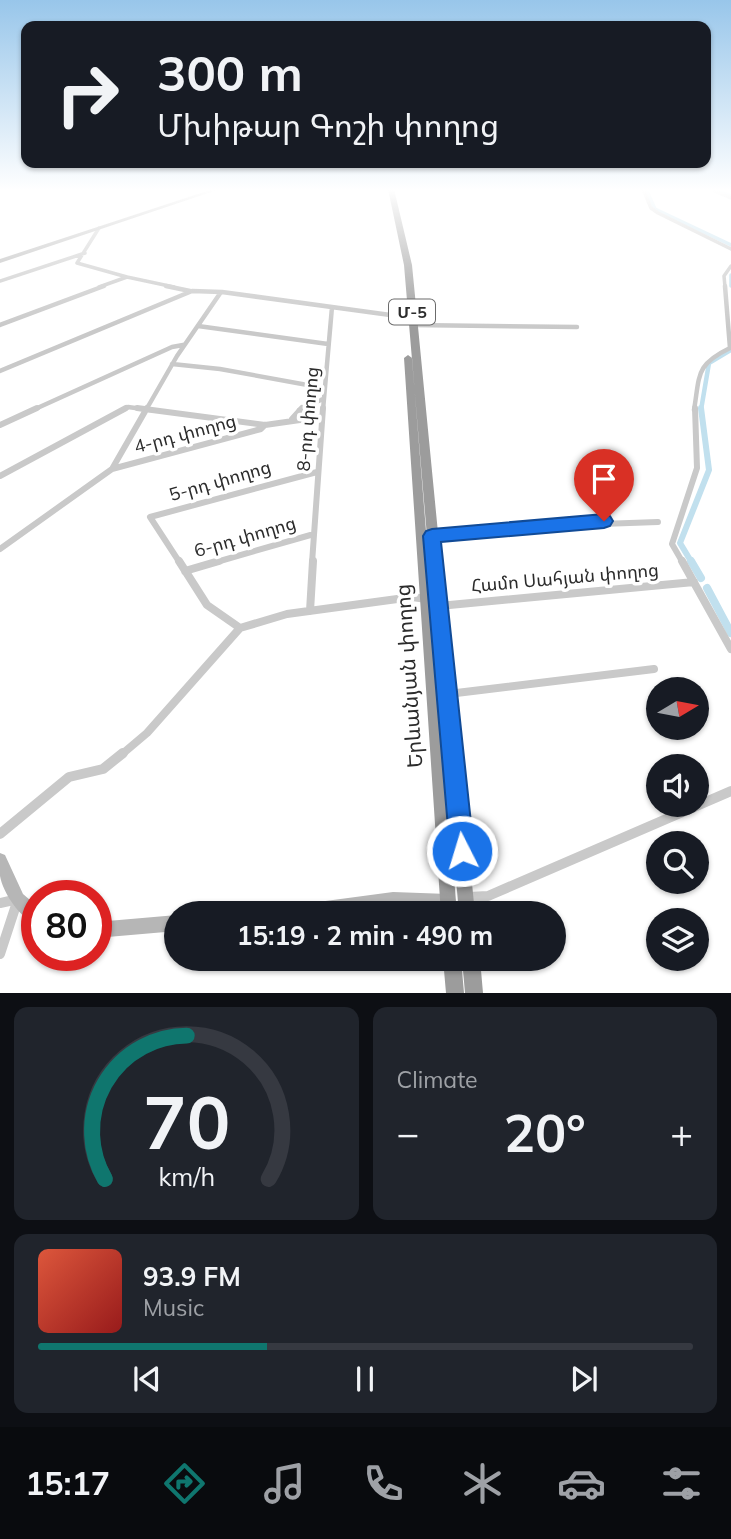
<!DOCTYPE html>
<meta charset="utf-8">
<style>
:root{--surface:#171b24;--page:#20242c;--text:#f1f3f6;--muted:#9ea1a6;--line:#363941;--accent:#0f766e}
body{margin:0;font-family:Mulish,"Noto Sans Armenian",sans-serif;background:var(--page);color:var(--text);height:100vh;display:flex;flex-direction:column;font-size:26px;white-space:nowrap}
*{box-sizing:border-box;margin:0}
p{font-size:23px;color:var(--muted)}
.icon{flex:none;width:38px;height:38px;fill:none;stroke:currentColor;stroke-width:2;stroke-linecap:round;stroke-linejoin:round}
.map{position:relative;height:993px;overflow:hidden}
.drawer{display:flex;flex-direction:column;gap:14px;padding:14px;background:#0d0f14;flex:1}
.drawer>*{flex:none}
.banner{position:absolute;left:21px;top:21px;width:690px;height:147px;border-radius:14px;box-shadow:0 2px 5px #0004;background:#171b24;color:var(--text);overflow:hidden}
.needle{width:46px;rotate:80deg}
.controls{position:absolute;left:646px;top:677px;display:grid;gap:14px}
.controls a{display:grid;place-items:center;width:63px;height:63px;border-radius:50%;background:var(--surface);box-shadow:0 2px 5px #0004;font-size:35px}
.speed{position:absolute;left:21px;top:880px;display:flex;gap:14px;font-size:35px;font-weight:700;text-align:center}
.speed>*{display:grid;place-content:center;width:91px;height:91px;border-radius:50%;background:var(--surface);box-shadow:0 2px 5px #0004;line-height:1}
.speed .limit{border:10px solid #d22;background:#fff;color:#111}
.pin{position:absolute;display:grid;place-items:center;width:60px;height:60px;color:#fff;margin:-72px -30px;border-radius:50% 50% 50% 0;rotate:-45deg;box-shadow:0 0 7px #0007}
.pin .icon{rotate:45deg}
.me{position:absolute;width:77px;margin:-38px;rotate:355deg;stroke-linejoin:round;filter:drop-shadow(0 0 5px #0008)}
.turn{display:flex;align-items:center;gap:24px;height:147px;padding:0 21px;font-size:32px}
.turn .icon{width:91px;height:91px;stroke-width:2.5}
.turn b{display:block;font-size:49px;line-height:60px}
.big{font-size:52px;font-weight:700;line-height:1.1}
.drawer .tile{flex:1;display:flex;flex-direction:column;justify-content:center;gap:10px;min-width:0;padding:0 24px;border-radius:14px;background:var(--page)}
.drawer .dial{align-items:center;gap:0}
.dial svg{height:182px;overflow:visible;fill:none;stroke:var(--line);stroke-width:7;stroke-linecap:round;text-anchor:middle}
.dial text{fill:var(--text);stroke:none}
.song{display:flex;align-items:center;gap:21px}
.cover{width:84px;height:84px;border-radius:10px;background:linear-gradient(135deg,hsl(10 70% 55%),hsl(0 70% 35%))}
.played{height:7px;border-radius:4px;background:linear-gradient(90deg,var(--accent) 35%,var(--line) 35%)}
.keys{display:flex;justify-content:space-around;direction:ltr}
.heat{display:flex;justify-content:space-between;align-items:center;font-size:38px;direction:ltr}
.drawer .tiles{flex:1;display:grid;gap:14px;grid-template-columns:1fr 1fr}
.tile:last-child{grid-column:span 2}
.trip{position:absolute;left:164px;top:901px;width:402px;height:70px;border-radius:35px;background:var(--surface);box-shadow:0 2px 5px #0004;font-weight:700;line-height:70px;text-align:center}
.tabs{display:flex;height:112px;justify-content:space-around;align-items:center;background:#090b0e;color:var(--muted)}
.tabs .icon{width:49px;height:49px}
.tabs .selected{color:var(--accent)}
.tabs b{font-size:32px;color:var(--text)}
.map>svg:first-child{display:block}
.lines{fill:none;stroke-linecap:round;stroke-linejoin:round}
.canal-far3{stroke:#c1e0ee;stroke-width:3.5}
.canal-far2{stroke:#c1e0ee;stroke-width:4.5}
.canal-far1{stroke:#c1e0ee;stroke-width:6}
.canal{stroke:#c1e0ee;stroke-width:8}
.minor-far4{stroke:#c9c9c9;stroke-width:3.5}
.minor-far3{stroke:#c9c9c9;stroke-width:4.5}
.minor-far2{stroke:#c9c9c9;stroke-width:6}
.minor-far1{stroke:#c9c9c9;stroke-width:8}
.minor{stroke:#c9c9c9;stroke-width:10}
.secondary{fill:#b6b6b6;fill-rule:evenodd}
.trunk{fill:#9c9c9c;fill-rule:evenodd}
.route{fill:#1a73e8;stroke:#114b97;stroke-width:2}
.labels{text-anchor:middle;stroke-width:7;stroke-linejoin:round;paint-order:stroke}
.shield{fill:#fff;stroke:#6b6b6b;stroke-width:2}
.shield-label{font-size:16px;font-weight:bold;fill:#2c2c2c}
.street-label{font-size:18px;fill:#2c2c2c;stroke:#fff}
.near-street-label{font-size:21px;fill:#2c2c2c;stroke:#fff}
</style>
<div class="map">
<svg width="731" height="993" viewBox="0 0 731 993">
<rect width="100%" height="100%" fill="#fff"/>
<g class="lines">
<path class="canal-far3" d="M646,189L655,209L731,245
M715,189L731,196
M731,275V286"/>
<path class="canal-far2" d="M701,410L709,363L731,350"/>
<path class="canal-far1" d="M692,563L680,543L709,470L701,408"/>
<path class="canal" d="M691,561L701,578
M707,588L731,633"/>
<path class="minor-far4" d="M643,189L651,208L658,213L731,249
M710,189L731,198
M99,228L77,263L127,277L99,287
M127,277L174,287
M0,281L85,253
M725,287L724,276L731,266"/>
<path class="minor-far3" d="M166,286L190,291
M0,325L104,286
M413,325L577,327
M198,326L328,344
M172,364L220,369L324,388
M0,371L192,291L222,292L405,317
M33,410L172,347L183,345
M123,410L128,407L150,410
M146,410L177,356L221,292
M299,410L323,399
M323,410L332,307
M694,410C700,375 695,365 730,348L725,286"/>
<path class="minor-far2" d="M137,408L265,425L321,417
M292,419L302,408
M0,425L37,408
M112,469L147,408
M0,476L126,408
M432,536L573,525L658,522
M0,549L112,469L261,429L265,425
M180,563L150,517L317,472
M213,563L314,534
M312,563L323,408
M683,563L672,544L697,468L695,408"/>
<path class="minor-far1" d="M179,561L207,605L240,628
M682,561L731,649
M185,571L219,561
M439,606L694,582
M310,611L313,561
M448,694L654,669
M121,755L147,733L240,628L287,614L412,597L427,599"/>
<path class="minor" d="M0,834L69,777L103,769L123,753
M468,897L488,896L731,791
M0,903L18,899L0,954"/>
<path class="secondary" d="M213,189H220L0,263V259Z
M0,853L5,855L23,894L37,906V925C20,918 3,893 0,876C0,869 0,860 0,853Z
M393,892L448,894L453,897L456,902L453,907L448,910L393,908L349,914H281L283,909L288,906Z
M177,915V931L96,938V922Z"/>
<path class="trunk" d="M388,189H394L412,265L475,914H459L404,265Z
M408,355L412,358L457,914H441L404,358Z
M443,959H461L464,993H446Z
M462,959H480L483,993H465Z"/>
</g>
<linearGradient id="sky" x2="0" y2="1"><stop stop-color="#98c6ea"/><stop offset="0.58" stop-color="#fff"/><stop offset="1" stop-color="#fff" stop-opacity="0"/></linearGradient>
<rect width="731" height="328" fill="url(#sky)"/>
<path class="route" d="M604,514L610,516L613,521L610,526L604,528L441,542L474,851L470,860L462,863L453,860L450,851L423,536L426,531L432,529Z"/>
<g class="labels">
<rect class="shield" x="389" y="299.5" width="46" height="25" rx="5"/>
<g class="shield-label">
<text x="412" y="318">Մ-5</text>
</g>
<g class="street-label">
<text transform="translate(308 419) rotate(-85)" y="6">8-րդ փողոց</text>
<text transform="translate(185 434) rotate(-15)" y="6">4-րդ փողոց</text>
<text transform="translate(220 481) rotate(-16)" y="6">5-րդ փողոց</text>
<text transform="translate(245 537) rotate(-16)" y="6">6-րդ փողոց</text>
<text transform="translate(565 578) rotate(-5)" y="6">Համո Սահյան փողոց</text>
</g>
<g class="near-street-label">
<text transform="translate(409 676) rotate(-94)" y="7">Երևանյան փողոց</text>
</g>
</g>
</svg>
<div class="controls">
<a><svg class="needle" viewBox="-14 -14 28 28"><path d="M0-13l5 13h-10z" fill="#e53935"/><path d="M0 13l5-13h-10z" fill="#9ea1a6"/></svg></a>
<a><svg class="icon" aria-label="sound" viewBox="0 0 24 24"><path d="M4 9h4l5-4v14l-5-4H4zM17 9q2 3 0 6"/></svg></a>
<a><svg class="icon" aria-label="search" viewBox="0 0 24 24"><circle cx="10" cy="10" r="6"/><path d="M15 15l6 6"/></svg></a>
<a><svg class="icon" aria-label="layers" viewBox="0 0 24 24"><path d="M12 4l9 5-9 5-9-5zM3 14l9 5 9-5"/></svg></a>
</div>
<div class="speed"><div class="limit">80</div></div>
<div class="pin" style="left:604px;top:521px;background:#d93025"><svg class="icon" aria-label="arrive" viewBox="0 0 24 24"><path d="M6 21V4h12l-3 4 3 4H6"/></svg></div>
<svg class="me" style="left:462px;top:851px" viewBox="-20 -20 40 40"><circle r="17" fill="#1a73e8" stroke="#fff" stroke-width="3"/><path d="M0-11L8 9 0 5-8 9z" fill="#fff"/></svg>
<div class="trip">15:19 · 2 min · 490 m</div>
<div class="banner">
<div class="turn"><svg class="icon" aria-label="right" viewBox="0 0 24 24"><path d="M7 20v-9h11M14 6l5 5-5 5"/></svg><div><b>300 m</b>Մխիթար Գոշի փողոց</div></div>
</div>
</div>
<section class="drawer">
<div class="tiles">
<div class="tile dial"><svg viewBox="0 0 100 80">
<path d="M14 69A42 42 0 1 1 86 69"/>
<path d="M14 69A42 42 0 0 1 50 6" stroke="#0f766e"/>
<text x="50" y="56" font-size="32" font-weight="700">70</text>
<text x="50" y="72" font-size="11">km/h</text>
</svg></div>
<div class="tile"><p>Climate</p>
<div class="heat"><a>−</a><b class="big">20°</b><a>+</a></div>
</div>
<div class="tile">
<div class="song"><i class="cover"></i><div><b>93.9 FM</b><p>Music</p></div></div>
<div class="played"></div>
<div class="keys"><svg class="icon" aria-label="previous" viewBox="0 0 24 24"><path d="M18 5L8 12l10 7zM5 5v14"/></svg><svg class="icon" aria-label="pause" viewBox="0 0 24 24"><path d="M8 5v14M16 5v14"/></svg><svg class="icon" aria-label="next" viewBox="0 0 24 24"><path d="M6 5l10 7-10 7zM19 5v14"/></svg></div>
</div>
</div>
</section>
<nav class="tabs">
<b>15:17</b>
<svg class="icon selected" aria-label="directions" viewBox="0 0 24 24"><path d="M12 3l9 9-9 9-9-9zM9 14v-3h6M13 9l2 2-2 2"/></svg>
<svg class="icon" aria-label="music" viewBox="0 0 24 24"><path d="M9 18V5l10-2v13"/><circle cx="6" cy="18" r="3"/><circle cx="16" cy="16" r="3"/></svg>
<svg class="icon" aria-label="phone" viewBox="0 0 24 24"><path d="M5 4h4l2 5-3 2q2 4 5 5l2-3 5 2v4C11 20 4 13 5 4z"/></svg>
<svg class="icon" aria-label="climate" viewBox="0 0 24 24"><path d="M12 3v18M4 7l16 10M4 17L20 7"/></svg>
<svg class="icon" aria-label="car" viewBox="0 0 24 24"><path d="M5 17H2v-5l4-1 3-4h7l3 4 3 1v5h-3M9 17h6M6 11h13"/><circle cx="7" cy="17" r="2"/><circle cx="17" cy="17" r="2"/></svg>
<svg class="icon" aria-label="filters" viewBox="0 0 24 24"><path d="M4 7h16M4 17h16"/><circle cx="9" cy="7" r="2"/><circle cx="15" cy="17" r="2"/></svg>
</nav>
